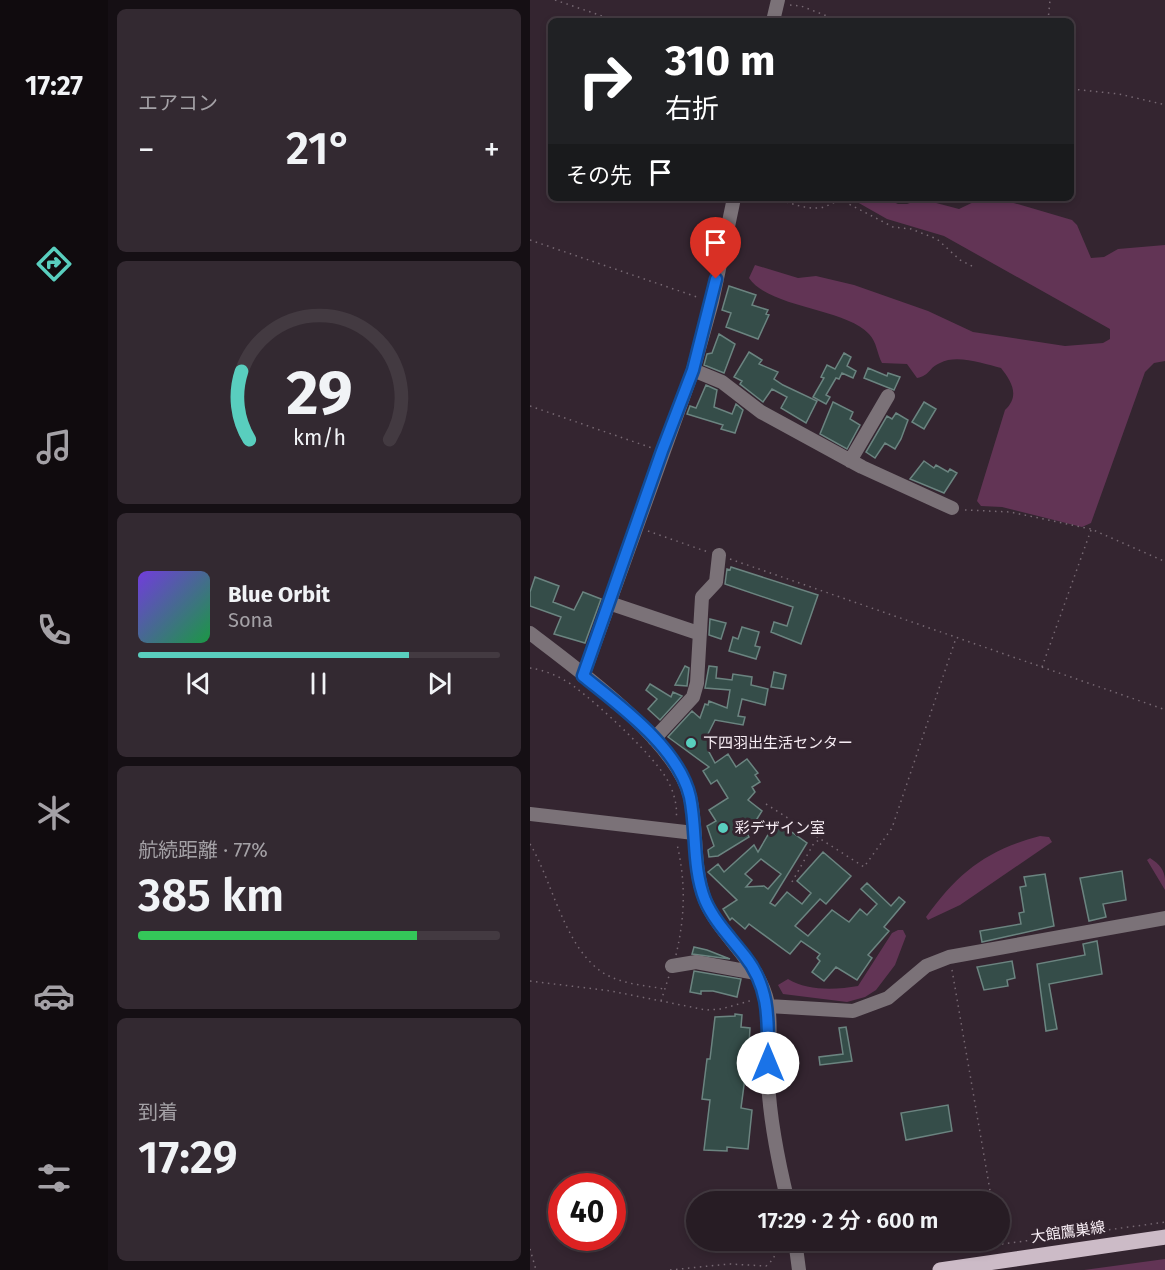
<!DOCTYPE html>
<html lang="ja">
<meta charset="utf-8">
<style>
:root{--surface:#271c24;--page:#332931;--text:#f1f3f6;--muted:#a4a1a6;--line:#433a41;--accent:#59cebe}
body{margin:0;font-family:"Fira Sans","Noto Sans JP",sans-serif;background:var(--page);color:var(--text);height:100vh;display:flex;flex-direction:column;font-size:22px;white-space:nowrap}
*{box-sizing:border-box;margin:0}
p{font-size:20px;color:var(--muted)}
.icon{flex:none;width:33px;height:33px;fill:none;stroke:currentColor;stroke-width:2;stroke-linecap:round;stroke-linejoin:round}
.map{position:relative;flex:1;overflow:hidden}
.panel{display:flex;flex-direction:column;gap:9px;padding:9px;background:#150f14;width:422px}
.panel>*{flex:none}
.top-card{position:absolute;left:18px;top:18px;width:526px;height:183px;border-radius:9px;box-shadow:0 3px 9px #0003,0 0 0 2px var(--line);background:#202124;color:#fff;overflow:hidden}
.speed{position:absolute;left:18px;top:1173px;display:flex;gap:12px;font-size:30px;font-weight:700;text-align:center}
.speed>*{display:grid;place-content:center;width:78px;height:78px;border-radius:50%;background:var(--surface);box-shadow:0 3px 9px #0003,0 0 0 2px var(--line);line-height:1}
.speed .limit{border:9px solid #d22;background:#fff;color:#111}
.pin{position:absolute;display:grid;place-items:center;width:51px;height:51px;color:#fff;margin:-62px -26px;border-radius:50% 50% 50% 0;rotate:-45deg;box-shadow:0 0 6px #0007}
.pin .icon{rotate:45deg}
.me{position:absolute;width:66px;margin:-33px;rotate:0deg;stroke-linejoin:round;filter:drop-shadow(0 0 4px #0008)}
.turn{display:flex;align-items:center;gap:21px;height:126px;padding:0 18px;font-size:27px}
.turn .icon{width:78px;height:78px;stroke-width:2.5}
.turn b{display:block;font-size:42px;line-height:51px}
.then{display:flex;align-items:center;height:57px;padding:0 18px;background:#0003;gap:12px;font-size:22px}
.big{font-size:45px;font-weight:600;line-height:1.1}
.panel .card{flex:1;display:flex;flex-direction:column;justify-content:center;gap:9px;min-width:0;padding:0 21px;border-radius:9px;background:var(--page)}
.panel .dial{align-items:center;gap:0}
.dial svg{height:156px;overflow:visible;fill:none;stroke:var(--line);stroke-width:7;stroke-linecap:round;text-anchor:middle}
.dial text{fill:var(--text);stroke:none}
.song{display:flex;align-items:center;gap:18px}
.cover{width:72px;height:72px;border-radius:9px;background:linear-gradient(135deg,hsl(260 70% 55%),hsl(140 70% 35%))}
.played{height:6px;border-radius:3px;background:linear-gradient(90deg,var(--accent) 75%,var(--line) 75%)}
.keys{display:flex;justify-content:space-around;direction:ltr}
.heat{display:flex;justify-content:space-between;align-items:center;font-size:33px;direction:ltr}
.charge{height:9px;border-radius:4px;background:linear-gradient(90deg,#34c759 77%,var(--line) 0)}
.trip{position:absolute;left:156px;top:1191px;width:324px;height:60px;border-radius:30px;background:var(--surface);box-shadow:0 3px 9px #0003,0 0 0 2px var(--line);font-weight:600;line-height:60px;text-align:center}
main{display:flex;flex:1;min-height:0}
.dock{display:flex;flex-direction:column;width:108px;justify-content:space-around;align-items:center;background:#100b0e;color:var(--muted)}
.dock .icon{width:42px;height:42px}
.dock .active{color:var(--accent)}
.dock b{font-size:27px;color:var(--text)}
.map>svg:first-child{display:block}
.green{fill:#623455}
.building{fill:#354d49;stroke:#6b8480;stroke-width:1.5;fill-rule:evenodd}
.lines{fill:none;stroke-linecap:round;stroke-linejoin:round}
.path{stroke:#776973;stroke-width:1.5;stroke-dasharray:1.5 4.5;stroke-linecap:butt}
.minor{stroke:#7b7278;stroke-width:14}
.major{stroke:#ccbbc7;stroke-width:15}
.route-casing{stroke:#114b97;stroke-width:15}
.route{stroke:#1a73e8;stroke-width:10}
.poi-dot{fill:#59cebe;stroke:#342530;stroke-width:2}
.labels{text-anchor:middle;stroke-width:6;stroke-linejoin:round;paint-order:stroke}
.poi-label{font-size:15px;fill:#f6ecf3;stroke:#342530;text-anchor:start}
.street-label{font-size:15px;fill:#f6ecf3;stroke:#342530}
</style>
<main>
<nav class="dock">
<b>17:27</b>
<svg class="icon active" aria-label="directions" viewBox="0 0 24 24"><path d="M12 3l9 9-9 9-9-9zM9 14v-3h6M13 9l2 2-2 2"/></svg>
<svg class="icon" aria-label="music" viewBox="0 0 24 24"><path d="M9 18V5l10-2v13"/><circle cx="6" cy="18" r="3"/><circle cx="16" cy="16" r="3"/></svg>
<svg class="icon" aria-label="phone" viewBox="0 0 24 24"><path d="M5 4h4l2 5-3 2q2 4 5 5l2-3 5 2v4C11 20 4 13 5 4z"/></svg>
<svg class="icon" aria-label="climate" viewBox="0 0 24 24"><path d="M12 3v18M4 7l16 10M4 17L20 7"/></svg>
<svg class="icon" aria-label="car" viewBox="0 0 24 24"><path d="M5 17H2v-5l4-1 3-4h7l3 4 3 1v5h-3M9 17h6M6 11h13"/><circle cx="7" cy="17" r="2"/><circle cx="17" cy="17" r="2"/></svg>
<svg class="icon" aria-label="filters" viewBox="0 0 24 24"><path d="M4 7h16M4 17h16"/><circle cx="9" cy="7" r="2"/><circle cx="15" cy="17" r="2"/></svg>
</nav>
<section class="panel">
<div class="card"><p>エアコン</p>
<div class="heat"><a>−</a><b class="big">21°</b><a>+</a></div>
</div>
<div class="card dial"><svg viewBox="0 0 100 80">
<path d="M14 69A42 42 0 1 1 86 69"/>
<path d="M14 69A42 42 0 0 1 10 34" stroke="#59cebe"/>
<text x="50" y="56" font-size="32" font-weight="700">29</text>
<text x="50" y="72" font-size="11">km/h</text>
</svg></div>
<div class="card">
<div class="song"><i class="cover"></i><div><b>Blue Orbit</b><p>Sona</p></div></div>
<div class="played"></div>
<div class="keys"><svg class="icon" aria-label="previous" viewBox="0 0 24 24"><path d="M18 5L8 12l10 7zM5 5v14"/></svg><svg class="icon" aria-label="pause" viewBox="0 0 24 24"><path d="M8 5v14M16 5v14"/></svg><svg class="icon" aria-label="next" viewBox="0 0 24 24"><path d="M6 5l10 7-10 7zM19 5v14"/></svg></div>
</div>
<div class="card"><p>航続距離 · 77%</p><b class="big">385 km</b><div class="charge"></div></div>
<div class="card"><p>到着</p><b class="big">17:29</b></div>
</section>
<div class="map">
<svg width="636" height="1270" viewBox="0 0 636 1270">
<rect width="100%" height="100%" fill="#342530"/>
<path class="green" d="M320,198H354L368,204H377L391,199L429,209L452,198H467L542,220L547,225L561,258L574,257L588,249L635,245V361L624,363L615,372L561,523L552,527L472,507L451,506L447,501L475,410C490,396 482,382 471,368C454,364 427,354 410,363C398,368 401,375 387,378L377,364L352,363C347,354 347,342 339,334C315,308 239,308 219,278L225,265L268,278L286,276L324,285L398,311L443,332L535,346L573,343L580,339V329L414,236L357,219Z
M510,836L519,837L522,842L430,905L398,920L396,917C428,873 456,850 510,836Z
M620,858C634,867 636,874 635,890L617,860Z
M368,930H373L376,936L365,965L346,990L335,997L317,1002L253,994L248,985L258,979C277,991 306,990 328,986L362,933Z
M635,1259V1270H554Z"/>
<path class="building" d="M199,286L226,295L222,305L238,310L236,314L239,315L228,339L196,327L201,313L192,310Z
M189,334L205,344L194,373L174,365L177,354L182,353Z
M219,352L232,360L229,364L248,372L244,379L253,385L287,401L276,423L251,408L257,397L242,389L233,402L210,384L212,381L204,377Z
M314,353L321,357L317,366L326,371L323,378L312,373L309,379L306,378L296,395L300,397L296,404L283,397L294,378L291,377L297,365L305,369Z
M338,368L357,376L358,373L370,377L364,390L334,378Z
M176,385L187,390L184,407L202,414L206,404L213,410L205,433L191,429L193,425L157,414L160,406L166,408Z
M303,402L323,412L320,419L330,425L317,449L290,434Z
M394,402L406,409L394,429L382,422Z
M366,413L378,420L371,439L365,449L355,443L345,458L336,452L357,416L362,419Z
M394,461L404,468L406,465L418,472L420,469L427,473L414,493L380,479Z
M201,567L288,595L271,644L241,632L244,622L257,626L263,607L195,584L197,569L200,570Z
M5,577L29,586L23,602L44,610L53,592L71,599L55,643L24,634L31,617L0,606V592Z
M180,619L196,623L191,639L179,635Z
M212,627L229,632L225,646L230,647L226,659L199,651L203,637L208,639Z
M155,666L159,668L157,686L145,685Z
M179,666L187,667L186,678L202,680L203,674L222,677L221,685L238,689L235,705L212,699L208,716L215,717L213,725L185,720L178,734L186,740L178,750L185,763L198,754L206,767L217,759L228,773L225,775L230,782L222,787L225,792L218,800L232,811L225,822L213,826L219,837L188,856L179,857L178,850L184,846L177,826L186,821L179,810L198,798L187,780L181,784L173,771L179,767L138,737L162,711L170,718L175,704L178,705L179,701L197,708L200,690L175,688Z
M244,672L256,675L253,689L241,687Z
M120,684L141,697L143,692L152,696L130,720L118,709L127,699L116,690Z
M246,821L277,843L240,903L245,906L257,892L272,904L281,893L267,881L293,852L321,876L296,904L290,899L265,926L278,936L302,910L319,922L330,909L337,915L347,904L331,889L337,883L361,906L369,897L375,902L354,927L359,931L338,955L342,958L327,980L306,967L294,981L282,972L290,961L287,958L290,954L271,941L260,954L219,924L215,929L202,918L200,920L193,909L207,900L178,872L188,864L194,872L224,845L228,852ZM231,859L251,874L238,889L234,886L216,887L222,880L215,874Z
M592,871L596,900L573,904L576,917L559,921L550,878Z
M515,874L524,926L452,942L450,931L491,924L489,913L494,912L490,887L496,886L494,877Z
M567,941L572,974L519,984L527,1029L516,1031L507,964L555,955L553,944Z
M164,947L177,950L200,959L162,954Z
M482,961L485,978L477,980L478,986L454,990L447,967Z
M164,971L211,979L207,997L183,991H171V994L160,992Z
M205,1014L212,1015L211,1027L220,1028L218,1062L226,1063V1071L216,1070L211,1108L222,1110L218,1149L197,1147V1151L174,1150L180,1100L172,1099L177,1059H180L185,1017L205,1016Z
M316,1027L322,1061L290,1065L289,1057L313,1054L309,1028Z
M418,1105L422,1131L376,1140L371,1113Z"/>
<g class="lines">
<path class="path" d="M25,0L87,21
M260,5L271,6L310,21
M518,21L520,0
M542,89L589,94L636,105
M245,198C260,203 274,209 289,208C299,207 304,200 313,201L363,227L381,229L407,239L430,260L446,268
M0,240L170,298
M0,406L122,448
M435,510L480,512L561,529L636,562
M118,531L178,552
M200,559L636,710
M512,667L561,530
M0,668C15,670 34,678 46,688C69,705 127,758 139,783C144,793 148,808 146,819
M236,804L334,867L362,828L426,638
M0,844C25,885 37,965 89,980C103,985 119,986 134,989
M262,882L284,843L289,840
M146,955C155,916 156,883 147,844
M422,970L462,1202
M0,981L81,991L176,1010L191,1009L223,1000
M131,1001L139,976
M465,1240V1245L636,1222
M0,1249L6,1270
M140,1270L199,1264L236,1266C245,1259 247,1252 247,1240"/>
<path class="minor" d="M243,21L248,0
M163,370L192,382L231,412L332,467L422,508
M320,461L358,396
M79,603L168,633
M0,633C46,668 147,741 160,797C168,831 162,866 175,900C191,938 229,961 238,1004C242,1028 238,1056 238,1081C240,1122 248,1161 258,1202
M53,676L163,370L182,302L204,198
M124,739L163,697L167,683L172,597L186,582L189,555
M0,814L164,833
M142,966L166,962L226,973
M238,1006L323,1011L358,998L396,966L419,957L636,918
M265,1240L269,1270"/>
<path class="major" d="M410,1270L636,1237"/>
</g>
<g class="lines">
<defs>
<path id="route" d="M186,279L163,370L132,451L53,676C90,706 149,748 160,797C167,831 162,867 175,900C184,921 200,937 214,955C241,988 238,1023 238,1063"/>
</defs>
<use href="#route" class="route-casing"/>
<use href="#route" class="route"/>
</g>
<g class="poi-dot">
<circle cx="161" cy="743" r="6"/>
<circle cx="193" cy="828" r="6"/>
</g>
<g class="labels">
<g class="poi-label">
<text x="173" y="748">下四羽出生活センター</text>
<text x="205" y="833">彩デザイン室</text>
</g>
<g class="street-label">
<text transform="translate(538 1232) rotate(-8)" y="5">大館鷹巣線</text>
</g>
</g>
</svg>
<div class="speed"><div class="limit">40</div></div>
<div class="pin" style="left:186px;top:279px;background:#d93025"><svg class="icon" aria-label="arrive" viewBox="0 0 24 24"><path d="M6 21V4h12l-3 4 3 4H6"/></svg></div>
<svg class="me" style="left:238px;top:1063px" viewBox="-20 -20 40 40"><circle r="19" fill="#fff"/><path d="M0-13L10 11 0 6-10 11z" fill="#1a73e8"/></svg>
<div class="trip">17:29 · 2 分 · 600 m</div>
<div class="top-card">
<div class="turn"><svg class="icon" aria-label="right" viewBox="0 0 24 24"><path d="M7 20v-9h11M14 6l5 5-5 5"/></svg><div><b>310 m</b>右折</div></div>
<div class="then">その先<svg class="icon" aria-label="arrive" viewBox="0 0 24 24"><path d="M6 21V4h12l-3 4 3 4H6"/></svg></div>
</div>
</div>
</main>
